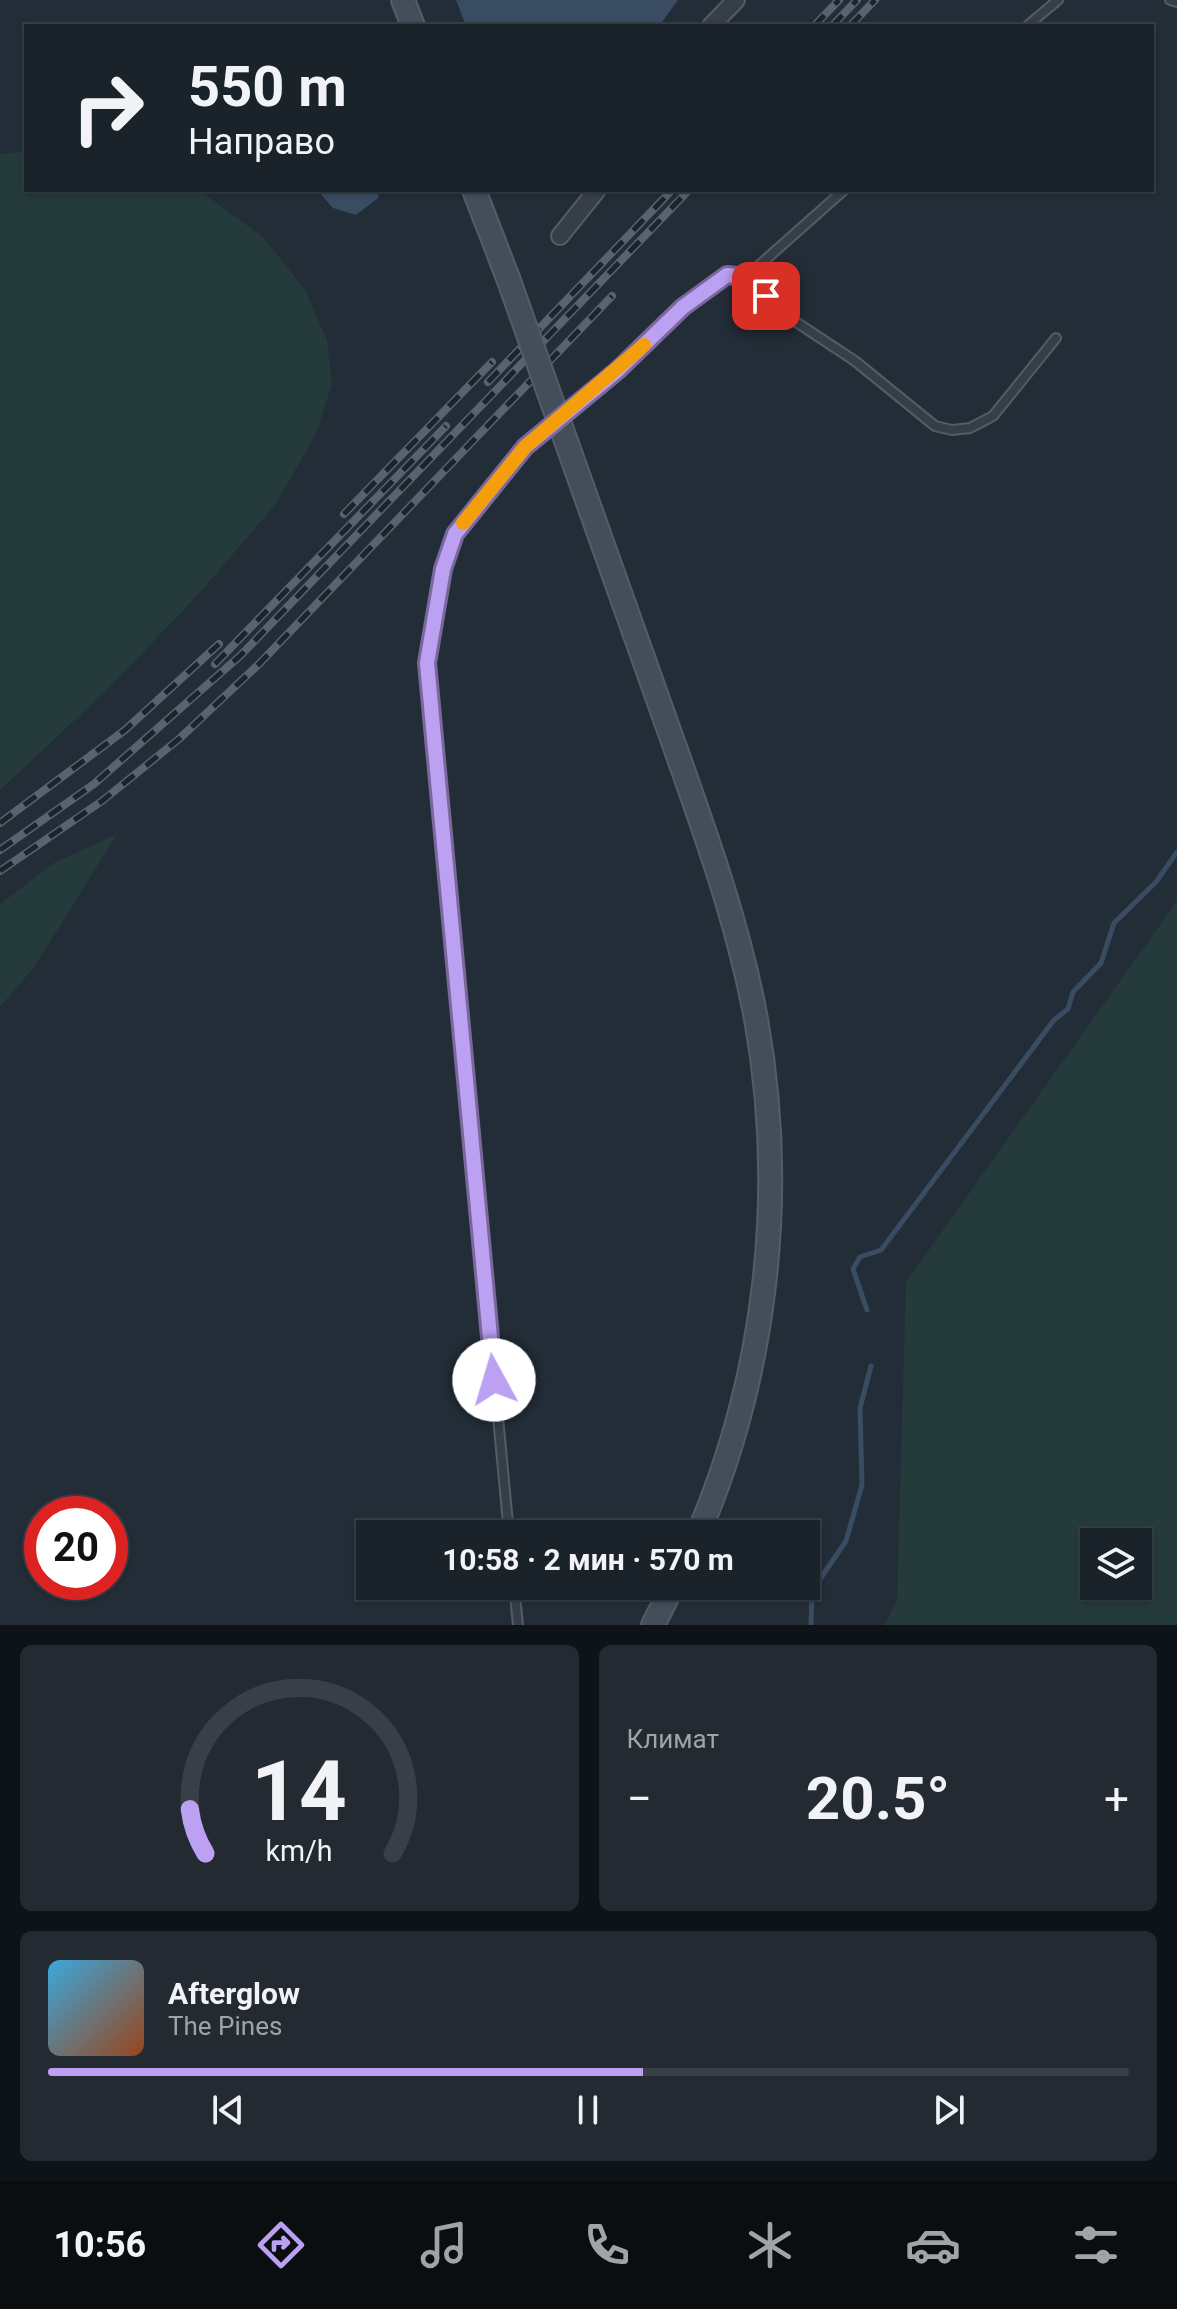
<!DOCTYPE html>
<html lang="ru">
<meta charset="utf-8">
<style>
:root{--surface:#1a222a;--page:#232a32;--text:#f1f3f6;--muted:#9fa4a8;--line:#383f47;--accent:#bca0f2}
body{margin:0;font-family:Roboto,sans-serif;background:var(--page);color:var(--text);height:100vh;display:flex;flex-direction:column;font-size:30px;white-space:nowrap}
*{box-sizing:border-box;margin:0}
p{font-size:26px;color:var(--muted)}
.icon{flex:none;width:44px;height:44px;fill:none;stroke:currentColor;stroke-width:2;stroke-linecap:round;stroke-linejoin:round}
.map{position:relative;height:1625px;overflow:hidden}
.sheet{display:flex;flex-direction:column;gap:20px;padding:20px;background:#0e1317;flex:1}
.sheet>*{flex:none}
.guide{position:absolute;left:24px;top:24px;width:1130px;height:168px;border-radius:0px;box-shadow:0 2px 6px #0004,0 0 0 2px var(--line);background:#1a222a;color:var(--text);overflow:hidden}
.fabs{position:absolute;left:1080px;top:1528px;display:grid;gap:16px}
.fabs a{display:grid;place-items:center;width:72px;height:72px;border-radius:0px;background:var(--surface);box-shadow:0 2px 6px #0004,0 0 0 2px var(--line);font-size:40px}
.speed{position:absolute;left:24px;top:1496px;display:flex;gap:16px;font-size:40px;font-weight:700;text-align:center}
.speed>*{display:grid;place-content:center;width:104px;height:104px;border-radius:50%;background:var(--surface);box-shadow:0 2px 6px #0004,0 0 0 2px var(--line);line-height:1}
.speed .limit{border:12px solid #d22;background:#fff;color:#111}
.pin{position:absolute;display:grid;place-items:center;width:68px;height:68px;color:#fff;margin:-34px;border-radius:16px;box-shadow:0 4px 12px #0006}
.me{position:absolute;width:88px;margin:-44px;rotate:354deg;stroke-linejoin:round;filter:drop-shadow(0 0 6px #0008)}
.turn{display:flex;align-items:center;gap:28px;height:168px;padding:0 32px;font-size:36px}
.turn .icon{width:104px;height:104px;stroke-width:2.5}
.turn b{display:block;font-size:56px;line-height:68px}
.big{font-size:60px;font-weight:700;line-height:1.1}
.sheet .card{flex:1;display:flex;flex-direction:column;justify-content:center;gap:12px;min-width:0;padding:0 28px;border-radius:12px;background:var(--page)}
.sheet .dial{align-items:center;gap:0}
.dial svg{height:208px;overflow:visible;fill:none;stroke:var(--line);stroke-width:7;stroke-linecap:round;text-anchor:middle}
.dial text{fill:var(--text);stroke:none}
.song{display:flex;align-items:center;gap:24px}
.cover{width:96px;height:96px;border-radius:12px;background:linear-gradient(135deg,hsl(200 70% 55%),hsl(20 70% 35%))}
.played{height:8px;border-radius:4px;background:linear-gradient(90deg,var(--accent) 55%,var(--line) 55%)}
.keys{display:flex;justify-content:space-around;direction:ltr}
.heat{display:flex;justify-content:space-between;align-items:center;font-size:44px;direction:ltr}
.sheet .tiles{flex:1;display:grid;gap:20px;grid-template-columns:1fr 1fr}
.card:last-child{grid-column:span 2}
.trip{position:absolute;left:356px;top:1520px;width:464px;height:80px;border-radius:0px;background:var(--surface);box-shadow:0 2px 6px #0004,0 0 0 2px var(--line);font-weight:700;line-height:80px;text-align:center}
.tabs{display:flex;height:128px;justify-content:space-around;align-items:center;background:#0a0e11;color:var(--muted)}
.tabs .icon{width:56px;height:56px}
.tabs .selected{color:var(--accent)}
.tabs b{font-size:36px;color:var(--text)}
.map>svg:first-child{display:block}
.green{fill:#253a3a;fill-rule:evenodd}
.water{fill:#394c61}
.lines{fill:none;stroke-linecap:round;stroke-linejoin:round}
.stream{stroke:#394c61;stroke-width:5}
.service-casing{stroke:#545c66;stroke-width:12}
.minor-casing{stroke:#545c66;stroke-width:20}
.secondary-casing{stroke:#545c66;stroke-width:26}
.service{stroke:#363f49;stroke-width:8}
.minor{stroke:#363f49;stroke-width:16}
.secondary{stroke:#444e5b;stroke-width:22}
.rail-casing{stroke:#586370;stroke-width:8}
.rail{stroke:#1b242d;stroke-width:5;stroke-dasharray:15;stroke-linecap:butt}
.secondary-bridge-casing{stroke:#545c66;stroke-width:26;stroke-linecap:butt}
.secondary-bridge{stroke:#444e5b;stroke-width:22}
.route-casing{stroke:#7a689d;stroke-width:20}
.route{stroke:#bca0f2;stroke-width:14}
.slow{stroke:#f59e0b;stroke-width:14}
</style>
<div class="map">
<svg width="1177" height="1625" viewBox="0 0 1177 1625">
<rect width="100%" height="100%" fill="#222d38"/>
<path class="green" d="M26,151V190L202,192L264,238L305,290L327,340L332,384L316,434L275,505L196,597L105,692L0,790V154Z
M117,834L35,966L0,1007V904L54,863Z
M1177,901V1625H884L897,1601L906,1282ZM1094,1542H1138V1586H1094Z"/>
<path class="water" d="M456,0H678L659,26H466Z
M317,190H380L378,198L356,215L333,208Z"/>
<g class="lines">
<path class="stream" d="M867,1310L853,1269L860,1257L881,1250L1054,1020L1068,1009L1073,992L1101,963L1114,923L1156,882L1177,852
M811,1625L812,1591L846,1541L862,1485L860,1408L871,1366"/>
<defs>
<path id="service" d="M1170,0L1177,2
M1027,26L1058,0
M746,277L844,190
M509,1534L427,663L443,569L455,534L525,447L618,370L683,307L727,275L746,277L787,316L855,361L935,426L952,430L970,428L993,416L1056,338
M514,1586L518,1625"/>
<path id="minor" d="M711,26L736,0
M560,236L597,190"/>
<path id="secondary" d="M403,0L413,26
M474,190L508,278
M576,469C607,558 639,647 671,736C704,829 738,922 756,1019C787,1191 767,1374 698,1534
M653,1625L673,1586"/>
</defs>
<use href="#service" class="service-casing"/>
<use href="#minor" class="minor-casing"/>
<use href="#secondary" class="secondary-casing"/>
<use href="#service" class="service"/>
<use href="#minor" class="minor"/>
<use href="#secondary" class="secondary"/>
<defs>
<path id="rail" d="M814,26L839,0
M832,26L857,0
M850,26L875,0
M488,382L672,190
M344,514L492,362
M215,664L446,426
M0,823L125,730L219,644
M0,850L94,784L240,656L689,190
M0,871L102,801L179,739L258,665L612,296"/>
</defs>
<use href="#rail" class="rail-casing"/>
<use href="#rail" class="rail"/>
<defs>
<path id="secondary-bridge" d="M508,278L576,469"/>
</defs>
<use href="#secondary-bridge" class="secondary-bridge-casing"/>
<use href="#secondary-bridge" class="secondary-bridge"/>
</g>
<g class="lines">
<defs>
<path id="route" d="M494,1380L427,663L443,569L455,534L525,447L618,370L683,307L727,275L746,277L766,296"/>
</defs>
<use href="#route" class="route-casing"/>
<use href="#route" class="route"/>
<path class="slow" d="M463,523L525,447L644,345"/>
</g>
</svg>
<div class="fabs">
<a><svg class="icon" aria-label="layers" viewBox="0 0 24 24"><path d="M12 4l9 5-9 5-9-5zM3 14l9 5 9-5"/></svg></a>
</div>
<div class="speed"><div class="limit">20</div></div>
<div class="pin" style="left:766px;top:296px;background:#d93025"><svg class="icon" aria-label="arrive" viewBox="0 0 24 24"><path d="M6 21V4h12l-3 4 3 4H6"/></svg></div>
<svg class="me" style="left:494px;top:1380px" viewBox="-20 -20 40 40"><circle r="19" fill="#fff"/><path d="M0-13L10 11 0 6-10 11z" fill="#bca0f2"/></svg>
<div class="trip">10:58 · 2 мин · 570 m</div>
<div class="guide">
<div class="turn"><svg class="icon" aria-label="right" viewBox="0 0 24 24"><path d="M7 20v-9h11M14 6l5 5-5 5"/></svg><div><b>550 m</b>Направо</div></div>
</div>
</div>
<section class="sheet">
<div class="tiles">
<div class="card dial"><svg viewBox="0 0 100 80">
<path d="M14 69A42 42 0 1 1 86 69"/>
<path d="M14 69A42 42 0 0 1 8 52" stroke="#bca0f2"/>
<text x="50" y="56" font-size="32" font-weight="700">14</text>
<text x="50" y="72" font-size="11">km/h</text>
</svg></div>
<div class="card"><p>Климат</p>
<div class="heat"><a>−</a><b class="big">20.5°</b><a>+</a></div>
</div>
<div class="card">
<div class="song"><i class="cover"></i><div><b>Afterglow</b><p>The Pines</p></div></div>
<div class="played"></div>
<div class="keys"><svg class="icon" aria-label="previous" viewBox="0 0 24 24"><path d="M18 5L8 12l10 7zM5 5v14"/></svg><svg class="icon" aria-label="pause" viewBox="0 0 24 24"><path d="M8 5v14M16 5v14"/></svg><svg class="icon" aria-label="next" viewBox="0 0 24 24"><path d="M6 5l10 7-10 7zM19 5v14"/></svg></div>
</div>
</div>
</section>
<nav class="tabs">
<b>10:56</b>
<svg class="icon selected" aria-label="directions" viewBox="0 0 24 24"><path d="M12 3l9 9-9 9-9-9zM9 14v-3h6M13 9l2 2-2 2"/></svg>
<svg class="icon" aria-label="music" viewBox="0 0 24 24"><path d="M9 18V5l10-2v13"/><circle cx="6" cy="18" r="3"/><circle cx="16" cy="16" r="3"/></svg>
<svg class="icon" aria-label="phone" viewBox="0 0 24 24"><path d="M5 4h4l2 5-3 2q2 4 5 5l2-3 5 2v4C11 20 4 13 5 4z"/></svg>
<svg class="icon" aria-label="climate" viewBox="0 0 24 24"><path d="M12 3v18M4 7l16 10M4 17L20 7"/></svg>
<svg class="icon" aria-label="car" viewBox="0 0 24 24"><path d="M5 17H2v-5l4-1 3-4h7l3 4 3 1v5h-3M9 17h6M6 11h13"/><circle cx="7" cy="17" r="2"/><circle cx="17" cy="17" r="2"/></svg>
<svg class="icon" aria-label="filters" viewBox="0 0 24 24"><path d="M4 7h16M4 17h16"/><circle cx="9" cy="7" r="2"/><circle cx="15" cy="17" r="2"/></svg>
</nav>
